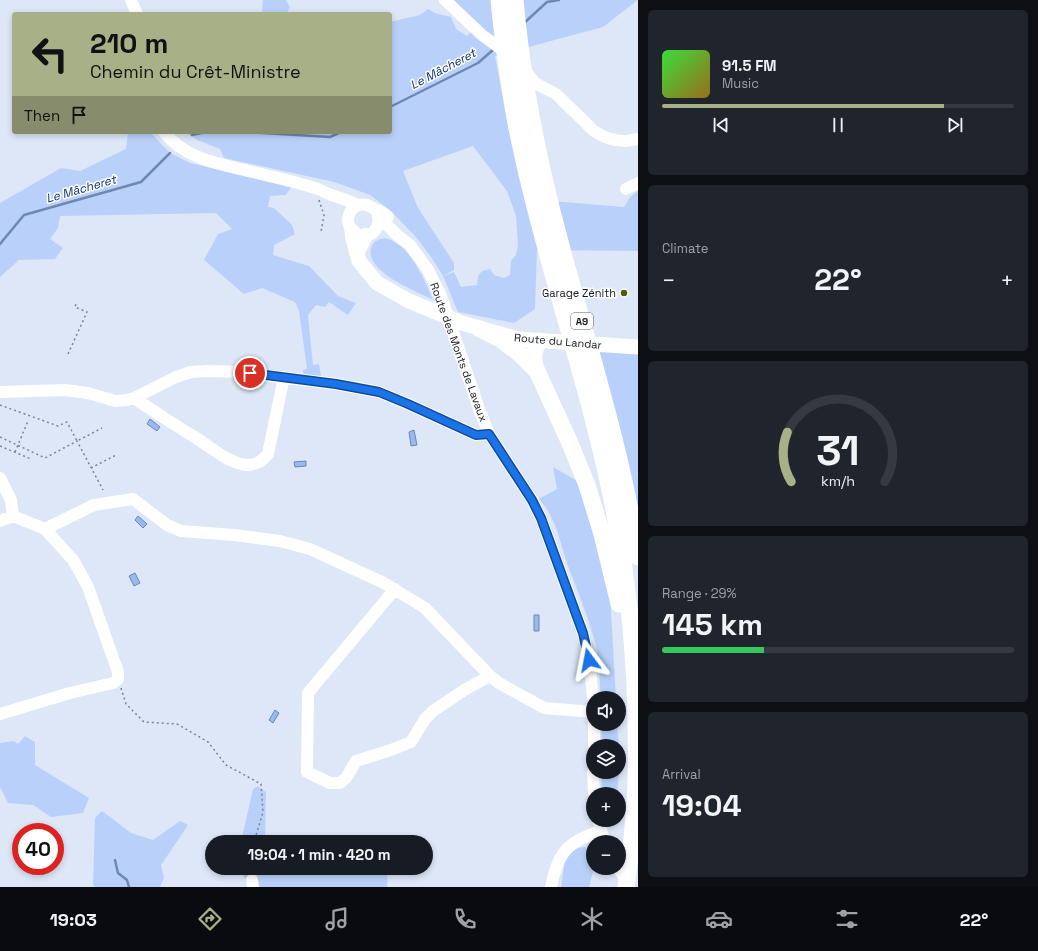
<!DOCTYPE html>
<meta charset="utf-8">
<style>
:root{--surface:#171b24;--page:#20242c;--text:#f1f3f6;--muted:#9ea1a6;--line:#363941;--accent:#a8b087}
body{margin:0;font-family:"Space Grotesk",sans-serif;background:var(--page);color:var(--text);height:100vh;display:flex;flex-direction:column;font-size:15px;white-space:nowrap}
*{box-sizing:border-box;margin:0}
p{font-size:13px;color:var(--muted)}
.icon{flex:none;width:22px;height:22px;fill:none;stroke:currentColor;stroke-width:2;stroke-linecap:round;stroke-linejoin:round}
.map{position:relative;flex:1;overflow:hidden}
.drawer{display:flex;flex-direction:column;gap:10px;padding:10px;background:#0d0f14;width:400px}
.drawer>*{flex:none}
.guide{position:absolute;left:12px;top:12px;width:380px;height:122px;border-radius:4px;box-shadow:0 2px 6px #0003;background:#a8b087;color:#111;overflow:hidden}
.controls{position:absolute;left:586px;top:691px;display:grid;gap:8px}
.controls a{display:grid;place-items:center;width:40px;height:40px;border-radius:50%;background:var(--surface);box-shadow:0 2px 6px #0003;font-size:20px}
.speed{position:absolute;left:12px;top:823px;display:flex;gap:8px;font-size:20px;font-weight:700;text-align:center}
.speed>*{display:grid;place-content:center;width:52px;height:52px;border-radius:50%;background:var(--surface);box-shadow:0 2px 6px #0003;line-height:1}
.speed .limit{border:6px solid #d22;background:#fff;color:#111}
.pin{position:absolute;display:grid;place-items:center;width:34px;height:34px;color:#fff;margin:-17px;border:2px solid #fff;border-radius:50%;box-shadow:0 1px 4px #0007}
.me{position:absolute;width:44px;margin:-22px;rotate:347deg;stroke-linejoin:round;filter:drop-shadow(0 0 3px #0008)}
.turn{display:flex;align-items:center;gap:14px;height:84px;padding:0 12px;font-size:18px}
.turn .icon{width:52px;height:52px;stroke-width:2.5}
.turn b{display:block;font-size:28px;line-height:34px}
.then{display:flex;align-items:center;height:38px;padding:0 12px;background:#0003;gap:8px;font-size:15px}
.big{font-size:30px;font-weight:700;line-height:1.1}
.drawer .tile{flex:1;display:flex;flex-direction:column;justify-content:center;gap:6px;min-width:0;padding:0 14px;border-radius:6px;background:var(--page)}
.drawer .dial{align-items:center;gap:0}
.dial svg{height:104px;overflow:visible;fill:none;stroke:var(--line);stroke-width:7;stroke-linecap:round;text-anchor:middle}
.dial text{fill:var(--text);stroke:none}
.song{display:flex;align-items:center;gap:12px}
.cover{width:48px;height:48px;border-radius:6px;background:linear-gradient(135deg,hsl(120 70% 55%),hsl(40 70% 35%))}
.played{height:4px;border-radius:2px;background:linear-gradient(90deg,var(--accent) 80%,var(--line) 80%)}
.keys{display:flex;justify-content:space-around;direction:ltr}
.heat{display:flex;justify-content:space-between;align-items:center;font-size:22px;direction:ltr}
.charge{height:6px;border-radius:3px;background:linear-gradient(90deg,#34c759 29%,var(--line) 0)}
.trip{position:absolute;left:205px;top:835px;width:228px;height:40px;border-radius:20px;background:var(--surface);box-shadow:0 2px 6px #0003;font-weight:700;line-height:40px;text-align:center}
.tabs{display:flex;height:64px;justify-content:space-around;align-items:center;background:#090b0e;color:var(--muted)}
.tabs .icon{width:28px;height:28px}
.tabs .on{color:var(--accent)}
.tabs b{font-size:18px;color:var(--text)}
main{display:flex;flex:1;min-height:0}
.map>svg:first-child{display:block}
.green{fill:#b9d1fa;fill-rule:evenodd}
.water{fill:#97b8f1;stroke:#6f88b1}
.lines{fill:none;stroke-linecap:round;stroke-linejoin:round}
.stream{stroke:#6f88b1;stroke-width:2.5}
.path{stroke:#7c838e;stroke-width:1.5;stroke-dasharray:2 3;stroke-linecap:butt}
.minor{stroke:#fff;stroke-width:12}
.major{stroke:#fff;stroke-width:15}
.highway{stroke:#fff;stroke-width:17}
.route-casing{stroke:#114b97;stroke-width:10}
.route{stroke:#1a73e8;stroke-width:7}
.poi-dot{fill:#4f5e00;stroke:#fff;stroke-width:1.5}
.labels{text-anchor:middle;stroke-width:3;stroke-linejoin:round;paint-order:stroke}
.shield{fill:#fff;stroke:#5a5d60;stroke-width:1}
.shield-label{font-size:10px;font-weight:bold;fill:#13171c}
.poi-label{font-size:11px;fill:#13171c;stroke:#fff;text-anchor:end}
.street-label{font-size:11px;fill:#13171c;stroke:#fff}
.water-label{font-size:12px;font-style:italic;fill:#092e6f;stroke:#fff}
</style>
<main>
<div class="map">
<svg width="638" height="887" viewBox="0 0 638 887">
<rect width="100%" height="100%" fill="#dde7f8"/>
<path class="green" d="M263,0H286L290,7L286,14H262Z
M443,0H638L603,27L495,56L509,131L527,199L624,207L630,197L638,191V251L537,250L535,309L514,323L458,312L443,276L431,257L416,237L390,210L370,195L334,182L224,158L220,149L197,140L185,132H390V22L420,15L428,9L435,13L451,17L456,29L467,36L478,26ZM473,146L507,191L516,216L518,245L516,255L511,261L510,275L504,278L494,275L490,269L482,271L478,276L477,285L461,287L454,272L443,276L454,270V263L418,208L403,171Z
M128,132H150L170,153L190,163L291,187L286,195L270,196L268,207L274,208L292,225L295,234L274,245L273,255L309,266L338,296L356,303L348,315L329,302L325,307L316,305L308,315L313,365L319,364L321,376L304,377L303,370L307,369L299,311L295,302L262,288L244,294L204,260L218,234L232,229L216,213L60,216L58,228L50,239L63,248L55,259L19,260L0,277V203L61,168L80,171L126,149Z
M385,238C410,244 424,279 433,300C417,291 365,273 371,248C373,241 379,239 385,238Z
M599,350L638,351V508Z
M553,467L579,482L610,594L616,698H601C599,681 600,663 596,646C589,618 577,590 567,563C559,540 557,519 539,499L557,489Z
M602,724H617L619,746H602Z
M25,736L35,742V765L89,798L83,813L51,817L33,805L8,803L0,787V743L14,741L18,744Z
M602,772H619L617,794H602Z
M258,786L266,792L265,842H241L253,789Z
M102,811L131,833L153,840L180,821L188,825L161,865L164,878L160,887H95L93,885L95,818Z
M585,847L593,853V868H594L589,887H561L565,860L575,848Z
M238,868H388L387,887H259L251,885L238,870Z"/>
<path class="water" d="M150,419L160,427L157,431L147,424Z
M414,430L417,445L411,446L409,432Z
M306,461V466L295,467L294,462Z
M138,516L147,524L143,528L135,520Z
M135,573L140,583L134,586L129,576Z
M534,615H539V631H534Z
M275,710L279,713L273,723L269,720Z"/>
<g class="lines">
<path class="stream" d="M523,24L547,2L559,0
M390,107L478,63L494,49
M246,132L330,137L341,132
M192,135L206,132
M0,244L24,215L141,182L170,153
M115,860L118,873L127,880L129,887"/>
<path class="path" d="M319,200L324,215L321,232
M68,354L87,312L75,307L76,304
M0,405L58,426L67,422L77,441L102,428
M0,437L45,458L77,441L103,490
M0,446L31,459
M15,452L28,421
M91,468L116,455
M121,688L126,704L144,722L177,724L208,742L226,765L261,784L263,812L254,842"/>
<path class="minor" d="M131,0L137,14
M445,0L482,35L508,54
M524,69L535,83L556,94L594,131C603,137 614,141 625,141C630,141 634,139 638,139
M164,132C186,160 221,164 253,172C275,177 297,182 318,189C322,190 325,193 329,194C339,198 349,200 357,205
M626,189L638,183
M375,209C383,221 376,239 360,235C340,230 347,200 367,205C370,206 372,208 375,209C381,212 384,213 388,217
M379,217L398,236L410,245L428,270L441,296L479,409L489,434L532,500L541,518L583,633L589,660L593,698
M0,392L65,390L88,393L115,401L127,400L134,398L176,377L191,372L208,371L239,372L336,384L379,392L408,404L476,435L489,434
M134,398C156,413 178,427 201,441C214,450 231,464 247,465C257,465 262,461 268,454L284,377
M0,478L11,500L13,516L45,529L73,560L80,572L88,587L118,672V679L113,683L70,693L0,714
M0,521L13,516
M45,529L94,505L133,499L167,525L181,531L234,535L280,541L310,549L384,583L425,608L490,676L499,683L544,708L593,712
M395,589L308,693L307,772L330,783H340L346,778L356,761L391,750L411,742L425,719L433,711L466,689L490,676
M594,746V724
M593,772L594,794
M598,820L605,842
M618,868L629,884
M252,880L253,887
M551,887C558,852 567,842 601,831"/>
<path class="major" d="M352,231L353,239L359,261L377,283L409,301L462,323L518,339L638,347
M357,253L366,235"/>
<path class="highway" d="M499,0C504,51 511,102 522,152C547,268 587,379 611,495C631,588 638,684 636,779C635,815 631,851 626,887
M515,0C522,80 538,160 559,238C587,344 622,448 638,557
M480,329L500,339L520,354L537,371L569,441L587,485L602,534L619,604
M537,371C532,361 533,351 539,341"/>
</g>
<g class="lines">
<defs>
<path id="route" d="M250,373L336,384L379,392L408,404L476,435L489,434L532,500L541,518L576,614L583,633L589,660"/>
</defs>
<use href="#route" class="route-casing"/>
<use href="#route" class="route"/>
</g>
<circle class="poi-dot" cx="624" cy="293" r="4"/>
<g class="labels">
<rect class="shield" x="571" y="313" width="22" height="16" rx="3"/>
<g class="shield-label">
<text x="582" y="325">A9</text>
</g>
<g class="poi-label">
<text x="616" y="297">Garage Zénith</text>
</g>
<g class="street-label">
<text transform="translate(558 341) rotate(5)" y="4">Route du Landar</text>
<text transform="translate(459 352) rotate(70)" y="4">Route des Monts de Lavaux</text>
</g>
<g class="water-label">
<text transform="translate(443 69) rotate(-28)" y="4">Le Mâcheret</text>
<text transform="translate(81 189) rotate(-16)" y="4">Le Mâcheret</text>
</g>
</g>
</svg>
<div class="controls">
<a><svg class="icon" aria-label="sound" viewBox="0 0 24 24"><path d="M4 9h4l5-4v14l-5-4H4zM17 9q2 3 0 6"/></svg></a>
<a><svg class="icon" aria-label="layers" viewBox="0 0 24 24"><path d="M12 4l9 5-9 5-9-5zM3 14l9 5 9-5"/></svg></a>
<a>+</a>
<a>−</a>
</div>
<div class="speed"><div class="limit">40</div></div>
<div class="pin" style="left:250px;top:373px;background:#d93025"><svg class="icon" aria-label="arrive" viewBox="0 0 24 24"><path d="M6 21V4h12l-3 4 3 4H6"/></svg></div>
<svg class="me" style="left:589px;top:660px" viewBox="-20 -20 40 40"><path d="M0-17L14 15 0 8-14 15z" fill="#1a73e8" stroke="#fff" stroke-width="4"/></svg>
<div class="trip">19:04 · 1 min · 420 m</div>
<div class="guide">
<div class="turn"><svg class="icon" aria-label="left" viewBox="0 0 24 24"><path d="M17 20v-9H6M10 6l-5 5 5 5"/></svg><div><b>210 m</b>Chemin du Crêt-Ministre</div></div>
<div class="then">Then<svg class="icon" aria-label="arrive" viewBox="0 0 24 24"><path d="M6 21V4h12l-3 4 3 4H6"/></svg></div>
</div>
</div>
<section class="drawer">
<div class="tile">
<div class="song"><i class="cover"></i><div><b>91.5 FM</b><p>Music</p></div></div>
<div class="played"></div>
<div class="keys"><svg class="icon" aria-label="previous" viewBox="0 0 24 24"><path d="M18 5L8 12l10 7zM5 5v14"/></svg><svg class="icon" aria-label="pause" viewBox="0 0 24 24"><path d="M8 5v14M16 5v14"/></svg><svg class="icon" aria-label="next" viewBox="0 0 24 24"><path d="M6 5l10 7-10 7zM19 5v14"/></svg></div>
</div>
<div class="tile"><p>Climate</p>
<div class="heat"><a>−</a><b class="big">22°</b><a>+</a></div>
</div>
<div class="tile dial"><svg viewBox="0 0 100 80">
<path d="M14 69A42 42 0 1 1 86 69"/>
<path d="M14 69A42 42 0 0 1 11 31" stroke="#a8b087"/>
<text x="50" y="56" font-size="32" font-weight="700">31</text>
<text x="50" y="72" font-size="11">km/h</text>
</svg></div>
<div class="tile"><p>Range · 29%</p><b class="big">145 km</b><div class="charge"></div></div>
<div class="tile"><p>Arrival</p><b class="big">19:04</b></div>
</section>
</main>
<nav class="tabs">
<b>19:03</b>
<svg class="icon on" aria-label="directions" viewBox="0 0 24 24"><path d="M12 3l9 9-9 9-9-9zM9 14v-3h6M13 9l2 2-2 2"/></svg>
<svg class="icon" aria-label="music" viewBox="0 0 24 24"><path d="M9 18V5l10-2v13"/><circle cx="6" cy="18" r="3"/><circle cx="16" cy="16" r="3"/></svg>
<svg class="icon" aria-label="phone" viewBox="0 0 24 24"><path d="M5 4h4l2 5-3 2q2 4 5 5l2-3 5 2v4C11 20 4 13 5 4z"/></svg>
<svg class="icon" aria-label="climate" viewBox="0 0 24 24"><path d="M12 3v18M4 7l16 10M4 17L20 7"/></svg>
<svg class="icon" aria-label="car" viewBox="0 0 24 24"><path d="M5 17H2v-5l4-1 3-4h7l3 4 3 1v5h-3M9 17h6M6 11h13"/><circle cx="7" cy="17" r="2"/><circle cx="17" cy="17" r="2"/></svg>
<svg class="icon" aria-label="filters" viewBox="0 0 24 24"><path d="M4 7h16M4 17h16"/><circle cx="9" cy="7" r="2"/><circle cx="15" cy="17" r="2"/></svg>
<b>22°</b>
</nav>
